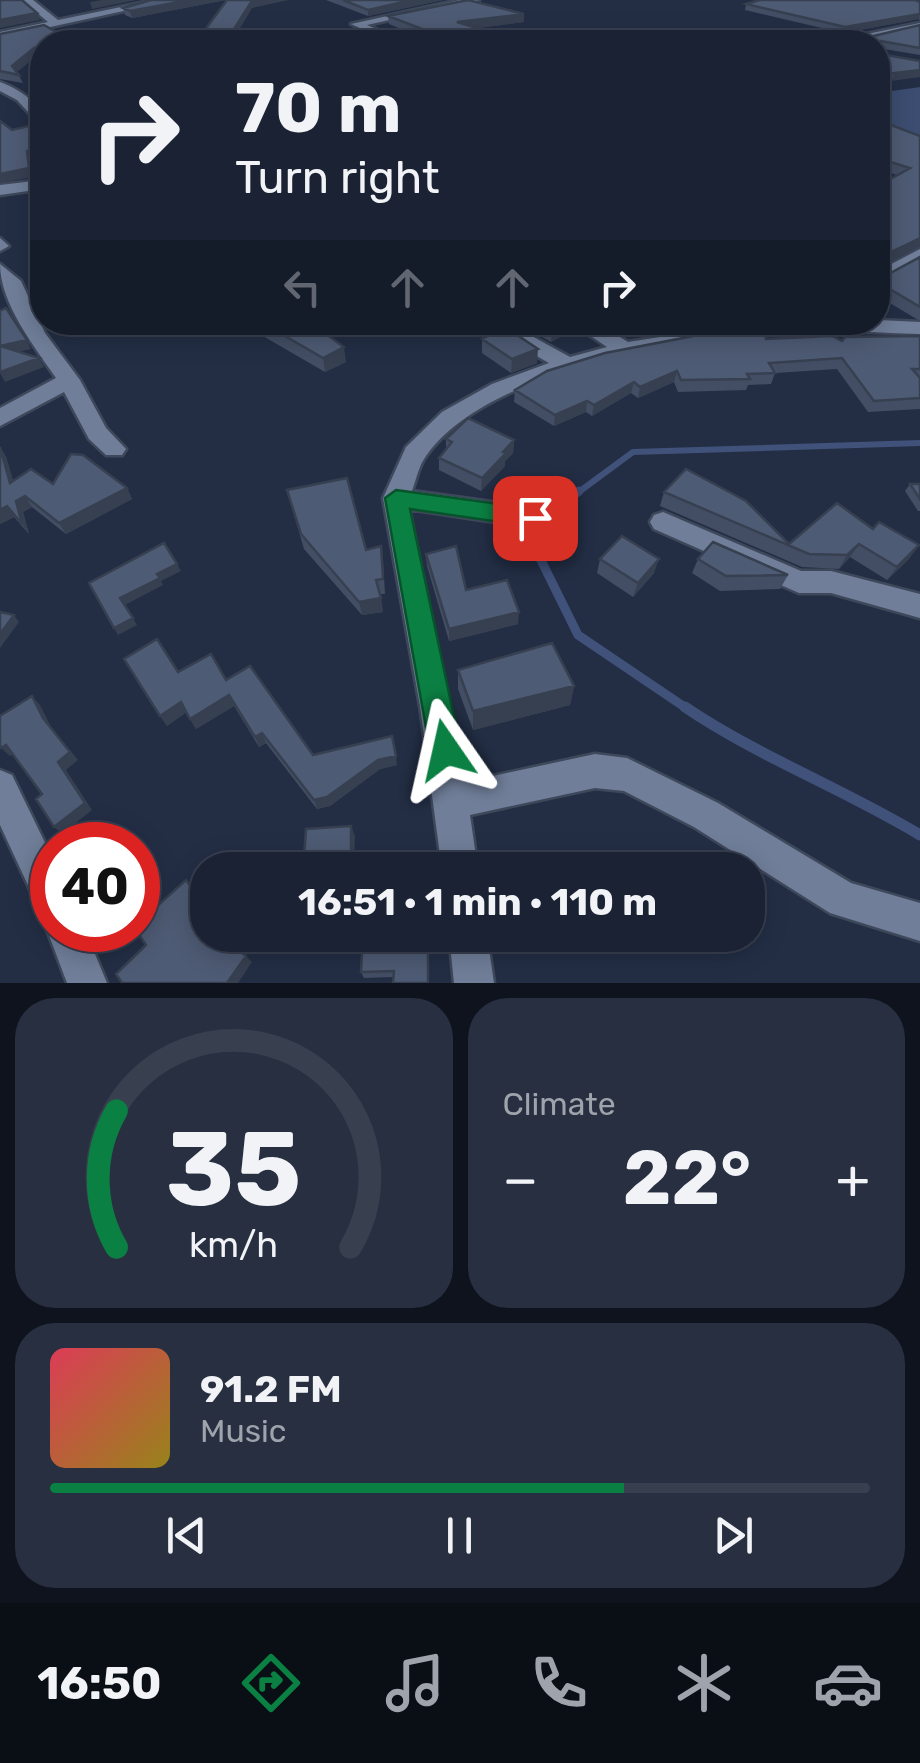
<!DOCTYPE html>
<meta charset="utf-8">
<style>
:root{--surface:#1a2234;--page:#272f40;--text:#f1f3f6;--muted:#9fa4ac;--line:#383f4f;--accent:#0b8043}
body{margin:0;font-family:Rubik,sans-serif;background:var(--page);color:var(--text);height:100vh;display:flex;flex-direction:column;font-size:38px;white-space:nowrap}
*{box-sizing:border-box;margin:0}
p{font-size:32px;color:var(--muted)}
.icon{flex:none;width:55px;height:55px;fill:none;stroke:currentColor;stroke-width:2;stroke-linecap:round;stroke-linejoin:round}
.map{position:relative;height:983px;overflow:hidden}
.panel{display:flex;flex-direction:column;gap:15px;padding:15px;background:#0e131d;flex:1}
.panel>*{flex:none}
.banner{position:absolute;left:30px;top:30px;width:860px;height:305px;border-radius:40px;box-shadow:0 5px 25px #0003,0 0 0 2px var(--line);background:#1a2234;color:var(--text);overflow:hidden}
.speed{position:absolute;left:30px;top:822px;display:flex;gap:20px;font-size:50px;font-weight:700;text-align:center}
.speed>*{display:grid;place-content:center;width:130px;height:130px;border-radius:50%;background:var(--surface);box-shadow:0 5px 25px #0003,0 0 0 2px var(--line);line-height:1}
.speed .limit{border:15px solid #d22;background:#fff;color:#111}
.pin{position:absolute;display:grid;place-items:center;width:85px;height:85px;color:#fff;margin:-42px;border-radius:20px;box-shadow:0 5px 15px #0006}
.me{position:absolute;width:110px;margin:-55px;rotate:349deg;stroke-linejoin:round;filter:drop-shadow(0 0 8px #0008)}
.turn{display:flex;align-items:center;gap:35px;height:210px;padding:0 40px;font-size:45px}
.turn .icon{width:130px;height:130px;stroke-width:2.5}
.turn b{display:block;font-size:70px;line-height:85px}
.lanes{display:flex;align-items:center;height:95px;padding:0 40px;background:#0003;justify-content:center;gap:50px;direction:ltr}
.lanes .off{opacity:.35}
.big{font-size:75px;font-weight:700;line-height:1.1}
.panel .tile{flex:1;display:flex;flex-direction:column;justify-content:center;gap:15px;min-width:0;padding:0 35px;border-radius:40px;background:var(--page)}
.panel .dial{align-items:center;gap:0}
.dial svg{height:260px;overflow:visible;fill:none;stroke:var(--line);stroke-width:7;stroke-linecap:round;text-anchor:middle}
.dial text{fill:var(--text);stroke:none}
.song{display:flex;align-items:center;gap:30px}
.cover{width:120px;height:120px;border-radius:15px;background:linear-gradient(135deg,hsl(350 70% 55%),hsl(50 70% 35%))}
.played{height:10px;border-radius:5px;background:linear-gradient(90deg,var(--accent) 70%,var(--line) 70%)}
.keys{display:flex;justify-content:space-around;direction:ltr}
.heat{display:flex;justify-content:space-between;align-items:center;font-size:55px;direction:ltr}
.panel .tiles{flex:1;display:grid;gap:15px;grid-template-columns:1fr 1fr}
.tile:last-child{grid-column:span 2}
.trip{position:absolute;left:190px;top:852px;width:575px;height:100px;border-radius:40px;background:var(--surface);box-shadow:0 5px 25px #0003,0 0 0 2px var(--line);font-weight:700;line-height:100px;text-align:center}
.dock{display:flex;height:160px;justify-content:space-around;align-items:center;background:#0a0e15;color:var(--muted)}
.dock .icon{width:70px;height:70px}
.dock .selected{color:var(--accent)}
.dock b{font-size:45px;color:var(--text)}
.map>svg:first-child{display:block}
.green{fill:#3c4d71}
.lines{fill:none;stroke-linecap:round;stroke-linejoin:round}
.stream-far2{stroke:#40517a;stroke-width:6}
.stream-far1{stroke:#40517a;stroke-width:9}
.stream{stroke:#40517a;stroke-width:11}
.minor-casing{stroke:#3e485b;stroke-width:5}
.minor{fill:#707e99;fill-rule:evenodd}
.wall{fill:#434e64}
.shaded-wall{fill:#374051}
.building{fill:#4e5b74;stroke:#374051;stroke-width:2.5}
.route{fill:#0b8043;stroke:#07532c;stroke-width:2.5}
</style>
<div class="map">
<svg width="920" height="983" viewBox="0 0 920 983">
<rect width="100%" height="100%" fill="#232e45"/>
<path class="green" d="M920,87V136L878,122V93Z"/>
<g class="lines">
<path class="stream-far2" d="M576,494L633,452L920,443"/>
<path class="stream-far1" d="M564,502L579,491
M536,550L578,635L689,710"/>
<path class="stream" d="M685,707C759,757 844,789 920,835"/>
<defs>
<path id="minor" d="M22,0H33L58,20L155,0H174L0,38V32L48,22Z
M460,0H479L367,25L404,42H391L351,24Z
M920,23V29L862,41L772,42L862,35Z
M186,39L191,42H174L175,40Z
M42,63V71L36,70V66Z
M0,82C21,90 42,103 42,127L17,100L0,91Z
M42,180V189L0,195V185Z
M0,238L9,246L0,251Z
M920,249V261L878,283V271Z
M0,264L21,281L45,333L80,380L106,428L126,449L122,455H106L89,439L64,392L0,426V408L56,378C34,346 0,303 0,264Z
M878,320L920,322V334C880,333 839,329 798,331C695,336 489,367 426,456C419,465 416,480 412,491L535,508L544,511L548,518L544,525L535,528L409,509L465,782L595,754L627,758L718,803L851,883L920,903V941L830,913L694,827L624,791L595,788L470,815L478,870H442L420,706L383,498L406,447L442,412L492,384L549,363L489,329L463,322H506L570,357L607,347L570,322H595L628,342L757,322Z
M663,512L801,571H831L920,594V618L831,593H799L654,529L650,522L654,515Z
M0,770L12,775L52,857V915L39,909L0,825Z
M52,916V930H85L107,983H67L47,930Z
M449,935H487L494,983H454Z"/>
</defs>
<use href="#minor" class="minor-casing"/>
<use href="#minor" class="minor"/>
</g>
<path class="wall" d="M226,0L132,18L125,15L123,8Z
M326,0H443L368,16Z
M920,2V21L919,19L843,33L745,10L746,4Z
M524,14V22L477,28L524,42H420L413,40V34L389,24L388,16Z
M920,25V55L878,48L880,54L920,61L891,81L878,82V42L865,38Z
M0,34L42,42V62L37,55L17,72L23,83L0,79Z
M878,120L920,136V246L881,266L880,275L885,276L920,257V321L878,296V186L897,175L878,169Z
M254,322H309L346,362L325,372L256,332Z
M515,322H575L574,329L551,342Z
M622,322H731L645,336Z
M920,336V409L868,412L837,369L775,373L771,384L748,385L746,390L678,392L674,382L638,398L631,393L592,416L586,412L554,426L514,402L515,390L766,339L842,341Z
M482,339L537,363L511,373L482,353Z
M446,439L514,440L513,453L505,461V466L481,491L439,470V458L446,449Z
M0,447L6,457L13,481L127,488L132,499L66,534L32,507L23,512L29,534L14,517L0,524Z
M910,484H920V511H918L905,491Z
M287,490L366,550L383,561L385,594H380L383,612L362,615L304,549Z
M664,492L789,544L837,503L909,559L887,580L850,557L839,569L802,567L660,506Z
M426,554L466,590L518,624L449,641L427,566Z
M600,559L654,573L633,597L597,573Z
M698,559L788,575L780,589L720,591L692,573Z
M124,659L178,672L226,680L313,755L397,765L380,769L330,806L317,809L266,743L259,747L234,706L196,729L186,712L167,726Z
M458,670L574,686L570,705L473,730L458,689Z
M363,935L429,983L393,977L364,978L361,972Z"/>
<path class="shaded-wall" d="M102,0H136L92,9L90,2Z
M190,0H226L132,18L130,11Z
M259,0H289L252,8L232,42H226L251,2Z
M412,0H443L368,16V10Z
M37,13L40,20L0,28V20Z
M524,14V22L457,31V22Z
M920,14L919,19L843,33L845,27Z
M34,48L37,55L15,74L12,66Z
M920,70V77L891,81L894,74Z
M42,147V156L30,159L33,177L0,183V174L27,151Z
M920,238V246L878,267L881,257Z
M568,322H575L574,329L551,342L552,332Z
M660,322H731L645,336L647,324Z
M27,340L31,349L5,355L0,346Z
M344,347L346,362L325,372L323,358Z
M538,349L537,363L511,373L512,359Z
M39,358L44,367L5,382L0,373Z
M677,371L674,382L638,398L640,387Z
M634,382L631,393L592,416L594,405Z
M587,401L586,412L554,426L555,415Z
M514,440L513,453L505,461V466L481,491L482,478L503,452Z
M0,447L6,457L17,493L10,483Z
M127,488L132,499L66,534L59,523Z
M25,496L32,507L23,512L29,534L22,524L16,501Z
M7,506L14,517L0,524V510Z
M859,544L850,557L839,569L847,555Z
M919,545L909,559L887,580L897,567Z
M659,559L654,573L633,597L638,583Z
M177,564L181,571L161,581L163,585L125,605L120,598L157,574Z
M381,598L383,612L362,615L359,602Z
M519,612L518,624L449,641V629Z
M14,615L19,622L0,648V634Z
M133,618L137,625L118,635L114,628Z
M574,686L570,705L473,730V711Z
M229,695L234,706L196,729L190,719Z
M32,696L40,705L51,727L78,760L66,770L92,810L62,834L54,827L43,718Z
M181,702L187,712L167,726L160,716Z
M262,733L266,743L259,747L255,737Z
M6,745L15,753L10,756L1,748Z
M396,756L397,765L380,769L330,806L317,809L314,800L378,760Z
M351,826L355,836L354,866L351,856Z
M186,880L208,907V921L204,925L196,918Z
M246,956L252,962L238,983H227Z"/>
<path class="building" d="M0,0H22L37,13L0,20Z
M151,0H190L130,11L123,8Z
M227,0H259L251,2L226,42H196Z
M343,0H412L368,10Z
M468,0L524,14L457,22L524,42H432L440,40L413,32L422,29L388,16Z
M760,0H915L920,2V14L845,27L746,4Z
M44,25L74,42H42V57L34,48L12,66L19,75L0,71V34Z
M920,25V48L881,41L878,44V42H756L776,40L865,38Z
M878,48L880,54L920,61V70L878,75Z
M878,120L920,136V238L881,257L880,275L885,276L920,257V307L878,282V186L910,168L878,158L886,153L878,150Z
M0,121L12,130L42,123V147L27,151L29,168L0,174Z
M6,308L27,340L0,346L39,358L0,372V311Z
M261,322H309L344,347L323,358Z
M535,322H568L552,332Z
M505,327L538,349L512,359L482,339Z
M765,327L766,339L832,336L842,341L845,337L920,336V369H912L920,378V398L874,401L842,358L769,363L775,373L747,374L750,379L681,380L677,371L640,387L634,382L594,405L587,401L555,415L515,390L547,371L605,353L709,333Z
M468,418L514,440L503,452L506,453L482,478L439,458L452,442L446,439Z
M0,447L10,483L31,469L53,484L71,454L83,455L127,488L59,523L25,496L16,501L22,524L7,506L0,510Z
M686,469L746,501L789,544L837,503L873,529L879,522L919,545L897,567L859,544L847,555L809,554L664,492Z
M347,478L366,550L381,546L383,579L376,580L381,598L359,602L301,534L287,490Z
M910,484H920V499Z
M622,536L659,559L638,583L600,559Z
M713,542L788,575L726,576L698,559Z
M164,543L177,564L157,574L160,578L120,598L133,618L114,628L89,583Z
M456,546L466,590L507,580L519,612L449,629L426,554Z
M0,612L14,615L0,634Z
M157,639L178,672L211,654L226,680L250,666L313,755L392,736L396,756L378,760L327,797L314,800L262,733L255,737L229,695L190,719L181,702L160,716L124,659Z
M552,643L574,686L473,711L458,670Z
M32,696L43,718L70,752L58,762L85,803L54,827L36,799L42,794L6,745L1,748L0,745V716Z
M351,826V856L368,855V870H303L306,829Z
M186,880L207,908L196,918L208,926V935H219L246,956L227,983H122L116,974L146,945L136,930H138V923Z
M363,935H428V983H393L394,971L361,972Z"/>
<path class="route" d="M396,490L535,509L547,518L535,527L410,509L461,750L456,760L446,764L435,760L430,750L385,498Z"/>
</svg>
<div class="speed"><div class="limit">40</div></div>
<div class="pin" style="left:535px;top:518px;background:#d93025"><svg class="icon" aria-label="arrive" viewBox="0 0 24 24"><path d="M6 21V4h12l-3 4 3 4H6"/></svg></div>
<svg class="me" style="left:446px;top:750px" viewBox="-20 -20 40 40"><path d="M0-17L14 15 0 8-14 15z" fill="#0b8043" stroke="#fff" stroke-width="4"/></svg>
<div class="trip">16:51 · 1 min · 110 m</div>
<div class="banner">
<div class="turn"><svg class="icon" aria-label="right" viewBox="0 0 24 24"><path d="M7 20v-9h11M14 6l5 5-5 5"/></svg><div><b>70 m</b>Turn right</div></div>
<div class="lanes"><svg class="icon off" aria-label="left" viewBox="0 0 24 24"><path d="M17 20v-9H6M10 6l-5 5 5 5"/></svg><svg class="icon off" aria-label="ahead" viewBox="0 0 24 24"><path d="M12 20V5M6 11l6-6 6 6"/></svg><svg class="icon off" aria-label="ahead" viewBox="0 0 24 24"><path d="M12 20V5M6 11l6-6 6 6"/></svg><svg class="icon" aria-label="right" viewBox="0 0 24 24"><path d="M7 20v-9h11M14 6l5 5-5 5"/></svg></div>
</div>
</div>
<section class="panel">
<div class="tiles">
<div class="tile dial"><svg viewBox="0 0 100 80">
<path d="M14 69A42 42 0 1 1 86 69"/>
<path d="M14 69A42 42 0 0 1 14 27" stroke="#0b8043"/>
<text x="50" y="56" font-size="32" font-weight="700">35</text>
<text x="50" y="72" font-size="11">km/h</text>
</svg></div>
<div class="tile"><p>Climate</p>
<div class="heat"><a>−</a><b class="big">22°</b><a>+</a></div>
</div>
<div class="tile">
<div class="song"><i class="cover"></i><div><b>91.2 FM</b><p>Music</p></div></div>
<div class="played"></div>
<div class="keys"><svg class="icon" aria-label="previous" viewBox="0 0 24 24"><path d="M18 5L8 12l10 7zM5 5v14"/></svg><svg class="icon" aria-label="pause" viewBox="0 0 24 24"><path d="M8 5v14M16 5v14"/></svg><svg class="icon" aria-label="next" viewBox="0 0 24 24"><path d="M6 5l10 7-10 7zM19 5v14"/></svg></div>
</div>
</div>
</section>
<nav class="dock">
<b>16:50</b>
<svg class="icon selected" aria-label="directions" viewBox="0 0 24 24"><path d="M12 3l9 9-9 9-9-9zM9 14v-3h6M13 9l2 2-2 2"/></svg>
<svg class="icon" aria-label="music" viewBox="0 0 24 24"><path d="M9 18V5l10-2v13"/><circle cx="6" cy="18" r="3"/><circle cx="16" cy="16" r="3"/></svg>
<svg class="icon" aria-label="phone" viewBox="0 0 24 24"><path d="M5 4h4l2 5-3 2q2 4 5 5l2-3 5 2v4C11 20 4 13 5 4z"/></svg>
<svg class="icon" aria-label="climate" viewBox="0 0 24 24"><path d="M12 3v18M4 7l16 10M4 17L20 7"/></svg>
<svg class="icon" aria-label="car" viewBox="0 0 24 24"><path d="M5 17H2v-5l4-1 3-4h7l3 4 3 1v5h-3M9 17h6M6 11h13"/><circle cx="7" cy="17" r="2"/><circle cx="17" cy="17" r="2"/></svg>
</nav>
